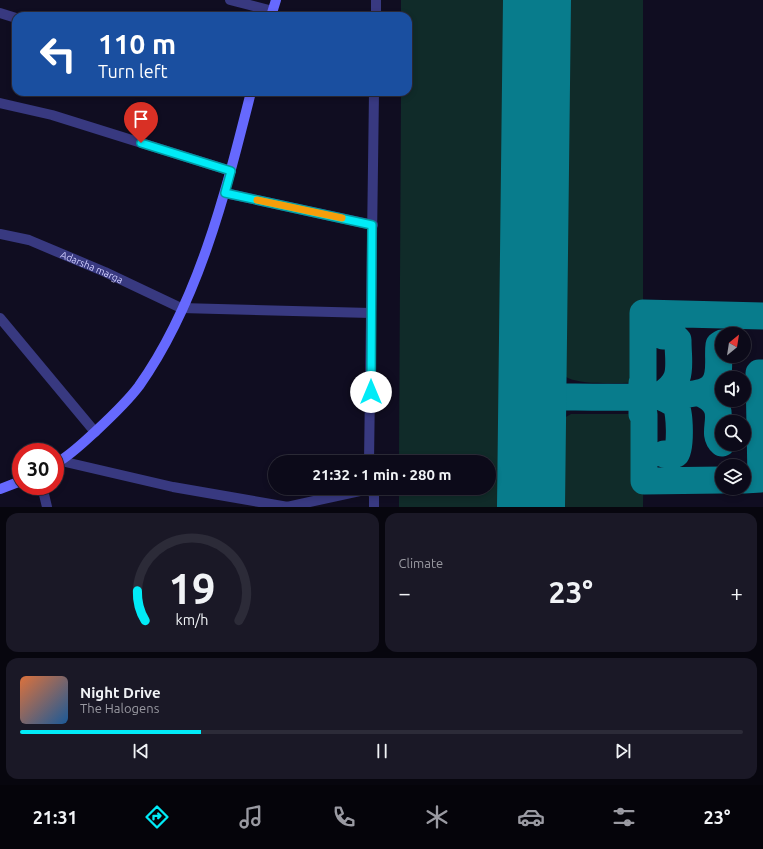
<!DOCTYPE html>
<meta charset="utf-8">
<style>
:root{--surface:#0c0a19;--page:#1a1826;--text:#f1f3f6;--muted:#9a9aa2;--line:#2c2b38;--accent:#01ebf7}
body{margin:0;font-family:Ubuntu,sans-serif;background:var(--page);color:var(--text);height:100vh;display:flex;flex-direction:column;font-size:15px;white-space:nowrap}
*{box-sizing:border-box;margin:0}
p{font-size:13px;color:var(--muted)}
.icon{flex:none;width:22px;height:22px;fill:none;stroke:currentColor;stroke-width:2;stroke-linecap:round;stroke-linejoin:round}
.map{position:relative;height:507px;overflow:hidden}
.side{display:flex;flex-direction:column;gap:6px;padding:6px;background:#07060e;flex:1}
.side>*{flex:none}
.top-card{position:absolute;left:12px;top:12px;width:400px;height:84px;border-radius:12px;box-shadow:0 2px 6px #0003,0 0 0 1px var(--line);background:#1a4fa0;color:#fff;overflow:hidden}
.needle{width:26px;rotate:30deg}
.controls{position:absolute;left:715px;top:327px;display:grid;gap:8px}
.controls a{display:grid;place-items:center;width:36px;height:36px;border-radius:50%;background:var(--surface);box-shadow:0 2px 6px #0003,0 0 0 1px var(--line);font-size:20px}
.speed{position:absolute;left:12px;top:443px;display:flex;gap:8px;font-size:20px;font-weight:700;text-align:center}
.speed>*{display:grid;place-content:center;width:52px;height:52px;border-radius:50%;background:var(--surface);box-shadow:0 2px 6px #0003,0 0 0 1px var(--line);line-height:1}
.speed .limit{border:6px solid #d22;background:#fff;color:#111}
.pin{position:absolute;display:grid;place-items:center;width:34px;height:34px;color:#fff;margin:-41px -17px;border-radius:50% 50% 50% 0;rotate:-45deg;box-shadow:0 0 4px #0007}
.pin .icon{rotate:45deg}
.me{position:absolute;width:44px;margin:-22px;rotate:0deg;stroke-linejoin:round;filter:drop-shadow(0 0 3px #0008)}
.turn{display:flex;align-items:center;gap:14px;height:84px;padding:0 20px;font-size:18px}
.turn .icon{width:52px;height:52px;stroke-width:2.5}
.turn b{display:block;font-size:28px;line-height:34px}
.big{font-size:30px;font-weight:700;line-height:1.1}
.side .card{flex:1;display:flex;flex-direction:column;justify-content:center;gap:6px;min-width:0;padding:0 14px;border-radius:12px;background:var(--page)}
.side .dial{align-items:center;gap:0}
.dial svg{height:104px;overflow:visible;fill:none;stroke:var(--line);stroke-width:7;stroke-linecap:round;text-anchor:middle}
.dial text{fill:var(--text);stroke:none}
.song{display:flex;align-items:center;gap:12px}
.cover{width:48px;height:48px;border-radius:6px;background:linear-gradient(135deg,hsl(20 70% 55%),hsl(210 70% 35%))}
.played{height:4px;border-radius:2px;background:linear-gradient(90deg,var(--accent) 25%,var(--line) 25%)}
.keys{display:flex;justify-content:space-around;direction:ltr}
.heat{display:flex;justify-content:space-between;align-items:center;font-size:22px;direction:ltr}
.side .tiles{flex:1;display:grid;gap:6px;grid-template-columns:1fr 1fr}
.card:last-child{grid-column:span 2}
.trip{position:absolute;left:268px;top:455px;width:228px;height:40px;border-radius:20px;background:var(--surface);box-shadow:0 2px 6px #0003,0 0 0 1px var(--line);font-weight:700;line-height:40px;text-align:center}
.tabs{display:flex;height:64px;justify-content:space-around;align-items:center;background:#05040a;color:var(--muted)}
.tabs .icon{width:28px;height:28px}
.tabs .on{color:var(--accent)}
.tabs b{font-size:18px;color:var(--text)}
.map>svg:first-child{display:block}
.green{fill:#102b29}
.lines{fill:none;stroke-linecap:round;stroke-linejoin:round}
.taxiway{stroke:#087c8c;stroke-width:27}
.runway{stroke:#087c8c;stroke-width:68}
.street{stroke:#383980;stroke-width:10}
.secondary{stroke:#6669fe;stroke-width:10}
.route-casing{stroke:#0199a1;stroke-width:10}
.route{stroke:#01ebf7;stroke-width:7}
.slow{stroke:#f59e0b;stroke-width:7}
.labels{text-anchor:middle;stroke-width:4;stroke-linejoin:round;paint-order:stroke}
.street-label{font-size:10px;fill:#d1ceff;stroke:#100d21}
</style>
<div class="map">
<svg width="763" height="507" viewBox="0 0 763 507">
<rect width="100%" height="100%" fill="#100d21"/>
<path class="green" d="M401,0H509L504,507H399V488H489V462H399L401,92H408V16H401Z
M554,0H643V383C624,382 585,386 568,378C558,373 554,363 551,353Z
M571,414H644L643,507H549L551,433L559,421Z"/>
<g class="lines">
<path class="taxiway" d="M663,336H674L678,340C678,366 685,381 659,396C665,399 672,401 676,406C680,412 681,449 676,454H664
M533,361C535,380 542,393 562,397
M700,393C734,408 708,431 722,443
M532,427C536,410 544,401 562,397C587,397 696,400 710,388C723,379 717,358 719,345L722,343
M722,480L644,481V414H642V383H643V313L763,316
M744,480L761,479L759,373H763"/>
<path class="runway" d="M531,507L537,0"/>
<g class="street">
<path d="M230,0L273,11"/>
<path d="M0,13L16,18"/>
<path d="M376,16V0"/>
<path d="M0,103L52,115L231,171"/>
<path d="M225,193L373,225"/>
<path id="s1" d="M0,234L29,240L105,272L181,308L371,313"/>
<path d="M0,318L95,432"/>
<path d="M61,461L173,487L288,507"/>
<path d="M369,462L374,92"/>
<path d="M42,486L47,507"/>
<path d="M369,488L374,495V507"/>
<path d="M287,507L369,489"/>
</g>
<path class="secondary" d="M271,16L276,0
M55,464C71,455 84,442 97,430C112,416 127,402 139,386C199,301 226,191 251,92
M0,489L21,481"/>
</g>
<g class="lines">
<defs>
<path id="route" d="M141,143L231,171L225,193L372,225L371,392"/>
</defs>
<use href="#route" class="route-casing"/>
<use href="#route" class="route"/>
<path class="slow" d="M257,200L342,218"/>
</g>
<g class="labels">
<g class="street-label">
<text dy="4" stroke="none"><textPath href="#s1" startOffset="98">Adarsha marga</textPath></text>
</g>
</g>
</svg>
<div class="controls">
<a><svg class="needle" viewBox="-14 -14 28 28"><path d="M0-13l5 13h-10z" fill="#e53935"/><path d="M0 13l5-13h-10z" fill="#9a9aa2"/></svg></a>
<a><svg class="icon" aria-label="sound" viewBox="0 0 24 24"><path d="M4 9h4l5-4v14l-5-4H4zM17 9q2 3 0 6"/></svg></a>
<a><svg class="icon" aria-label="search" viewBox="0 0 24 24"><circle cx="10" cy="10" r="6"/><path d="M15 15l6 6"/></svg></a>
<a><svg class="icon" aria-label="layers" viewBox="0 0 24 24"><path d="M12 4l9 5-9 5-9-5zM3 14l9 5 9-5"/></svg></a>
</div>
<div class="speed"><div class="limit">30</div></div>
<div class="pin" style="left:141px;top:143px;background:#d93025"><svg class="icon" aria-label="arrive" viewBox="0 0 24 24"><path d="M6 21V4h12l-3 4 3 4H6"/></svg></div>
<svg class="me" style="left:371px;top:392px" viewBox="-20 -20 40 40"><circle r="19" fill="#fff"/><path d="M0-13L10 11 0 6-10 11z" fill="#01ebf7"/></svg>
<div class="trip">21:32 · 1 min · 280 m</div>
<div class="top-card">
<div class="turn"><svg class="icon" aria-label="left" viewBox="0 0 24 24"><path d="M17 20v-9H6M10 6l-5 5 5 5"/></svg><div><b>110 m</b>Turn left</div></div>
</div>
</div>
<section class="side">
<div class="tiles">
<div class="card dial"><svg viewBox="0 0 100 80">
<path d="M14 69A42 42 0 1 1 86 69"/>
<path d="M14 69A42 42 0 0 1 8 46" stroke="#01ebf7"/>
<text x="50" y="56" font-size="32" font-weight="700">19</text>
<text x="50" y="72" font-size="11">km/h</text>
</svg></div>
<div class="card"><p>Climate</p>
<div class="heat"><a>−</a><b class="big">23°</b><a>+</a></div>
</div>
<div class="card">
<div class="song"><i class="cover"></i><div><b>Night Drive</b><p>The Halogens</p></div></div>
<div class="played"></div>
<div class="keys"><svg class="icon" aria-label="previous" viewBox="0 0 24 24"><path d="M18 5L8 12l10 7zM5 5v14"/></svg><svg class="icon" aria-label="pause" viewBox="0 0 24 24"><path d="M8 5v14M16 5v14"/></svg><svg class="icon" aria-label="next" viewBox="0 0 24 24"><path d="M6 5l10 7-10 7zM19 5v14"/></svg></div>
</div>
</div>
</section>
<nav class="tabs">
<b>21:31</b>
<svg class="icon on" aria-label="directions" viewBox="0 0 24 24"><path d="M12 3l9 9-9 9-9-9zM9 14v-3h6M13 9l2 2-2 2"/></svg>
<svg class="icon" aria-label="music" viewBox="0 0 24 24"><path d="M9 18V5l10-2v13"/><circle cx="6" cy="18" r="3"/><circle cx="16" cy="16" r="3"/></svg>
<svg class="icon" aria-label="phone" viewBox="0 0 24 24"><path d="M5 4h4l2 5-3 2q2 4 5 5l2-3 5 2v4C11 20 4 13 5 4z"/></svg>
<svg class="icon" aria-label="climate" viewBox="0 0 24 24"><path d="M12 3v18M4 7l16 10M4 17L20 7"/></svg>
<svg class="icon" aria-label="car" viewBox="0 0 24 24"><path d="M5 17H2v-5l4-1 3-4h7l3 4 3 1v5h-3M9 17h6M6 11h13"/><circle cx="7" cy="17" r="2"/><circle cx="17" cy="17" r="2"/></svg>
<svg class="icon" aria-label="filters" viewBox="0 0 24 24"><path d="M4 7h16M4 17h16"/><circle cx="9" cy="7" r="2"/><circle cx="15" cy="17" r="2"/></svg>
<b>23°</b>
</nav>
